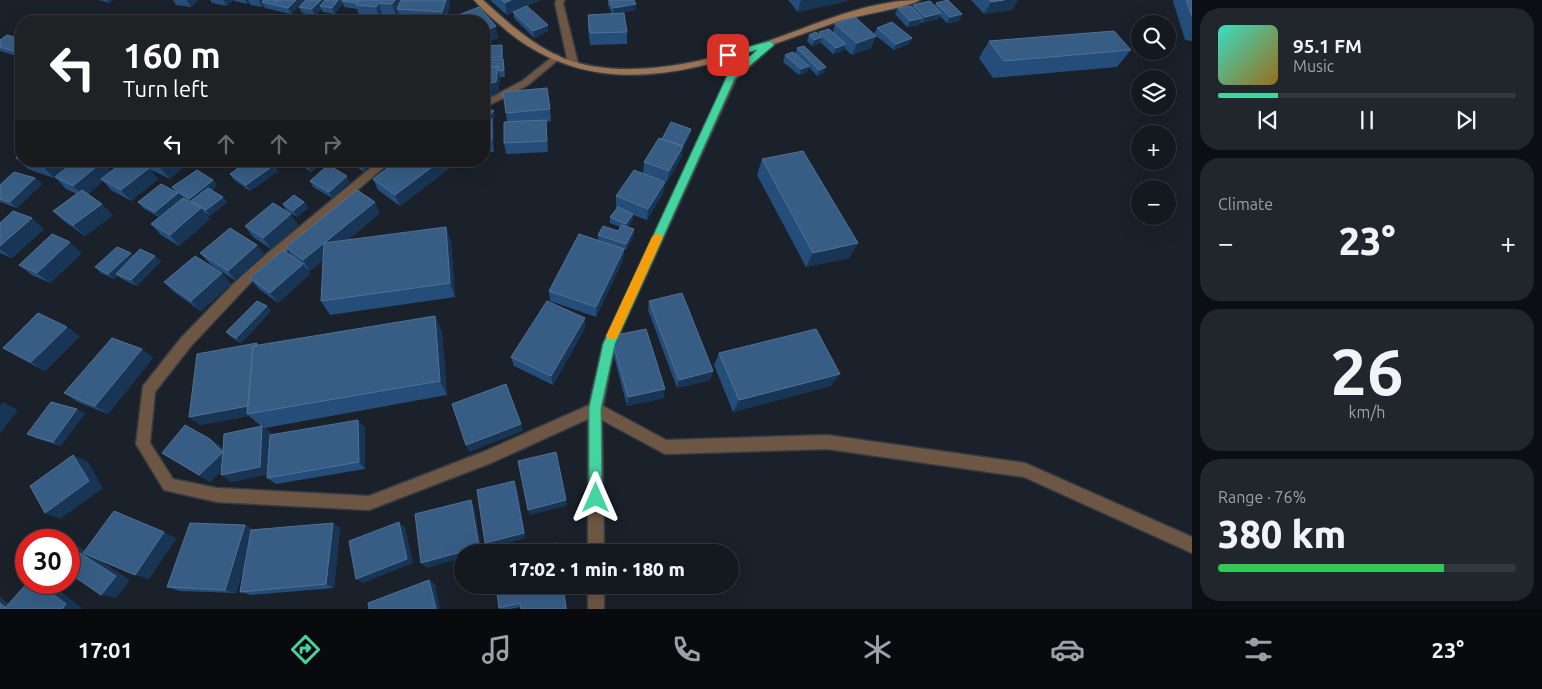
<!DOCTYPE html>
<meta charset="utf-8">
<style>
:root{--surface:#141920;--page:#21262d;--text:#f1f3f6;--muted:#9da0a5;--line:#33383e;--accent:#43d4a0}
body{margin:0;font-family:Ubuntu,sans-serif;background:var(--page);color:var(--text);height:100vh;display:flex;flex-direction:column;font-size:19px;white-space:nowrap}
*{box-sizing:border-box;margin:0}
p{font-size:16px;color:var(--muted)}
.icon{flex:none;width:28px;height:28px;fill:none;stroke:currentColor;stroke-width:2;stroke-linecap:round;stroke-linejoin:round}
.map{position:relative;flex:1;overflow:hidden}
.side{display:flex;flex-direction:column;gap:8px;padding:8px;background:#0b0e12;width:350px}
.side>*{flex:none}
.top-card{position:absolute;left:15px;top:15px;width:475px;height:152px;border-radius:20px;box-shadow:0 5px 20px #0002,0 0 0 1px var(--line);background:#202124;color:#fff;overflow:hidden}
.fabs{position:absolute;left:1131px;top:15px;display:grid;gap:10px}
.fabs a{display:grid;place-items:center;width:45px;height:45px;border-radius:50%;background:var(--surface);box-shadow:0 5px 20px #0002,0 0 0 1px var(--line);font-size:25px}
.speed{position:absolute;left:15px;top:529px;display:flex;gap:10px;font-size:25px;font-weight:700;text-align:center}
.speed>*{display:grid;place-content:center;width:65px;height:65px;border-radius:50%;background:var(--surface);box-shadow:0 5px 20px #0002,0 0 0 1px var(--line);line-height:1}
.speed .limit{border:8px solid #d22;background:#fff;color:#111}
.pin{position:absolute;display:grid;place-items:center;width:42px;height:42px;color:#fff;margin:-21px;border-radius:10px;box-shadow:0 2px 8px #0006}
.me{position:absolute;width:55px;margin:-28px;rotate:0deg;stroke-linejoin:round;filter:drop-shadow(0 0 4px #0008)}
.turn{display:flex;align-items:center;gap:18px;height:105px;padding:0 25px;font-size:22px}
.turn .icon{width:65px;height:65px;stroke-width:2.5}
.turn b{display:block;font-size:35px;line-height:42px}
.lanes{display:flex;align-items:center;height:48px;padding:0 25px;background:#0003;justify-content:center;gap:25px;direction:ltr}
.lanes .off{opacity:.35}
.big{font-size:38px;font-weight:800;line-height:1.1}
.side .widget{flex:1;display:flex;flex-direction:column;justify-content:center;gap:8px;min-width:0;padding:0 18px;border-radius:20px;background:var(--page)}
.side .dial{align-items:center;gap:0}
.dial b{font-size:65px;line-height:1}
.song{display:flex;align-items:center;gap:15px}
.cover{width:60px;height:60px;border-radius:8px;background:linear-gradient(135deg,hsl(170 70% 55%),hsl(40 70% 35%))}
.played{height:5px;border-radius:2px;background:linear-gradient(90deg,var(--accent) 20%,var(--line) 20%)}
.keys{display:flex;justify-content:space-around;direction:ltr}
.heat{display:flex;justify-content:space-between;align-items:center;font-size:28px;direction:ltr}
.charge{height:8px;border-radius:4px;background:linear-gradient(90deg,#34c759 76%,var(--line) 0)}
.trip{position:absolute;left:454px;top:544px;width:285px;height:50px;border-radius:25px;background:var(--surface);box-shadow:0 5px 20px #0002,0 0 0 1px var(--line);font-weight:800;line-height:50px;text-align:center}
.dock{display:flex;height:80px;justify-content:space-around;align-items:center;background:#080a0d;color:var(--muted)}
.dock .icon{width:35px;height:35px}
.dock .selected{color:var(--accent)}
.dock b{font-size:22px;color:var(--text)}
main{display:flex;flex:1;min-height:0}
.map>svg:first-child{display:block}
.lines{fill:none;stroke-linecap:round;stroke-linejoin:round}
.minor-casing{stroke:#353c44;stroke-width:3}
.secondary-casing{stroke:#353c44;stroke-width:3}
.minor{fill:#6d5643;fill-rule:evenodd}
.secondary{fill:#997455;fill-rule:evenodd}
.wall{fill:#244d79;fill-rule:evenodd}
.shaded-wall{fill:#183555}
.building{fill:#375d85;stroke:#517194}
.route{fill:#43d4a0;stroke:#2c8a68}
.slow{fill:#f59e0b}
</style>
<main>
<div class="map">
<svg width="1192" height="609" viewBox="0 0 1192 609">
<rect width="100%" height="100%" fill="#1a212a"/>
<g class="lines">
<defs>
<path id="minor" d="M557,0H565L563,3L578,63L576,65L573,66L568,63L555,3Z
M770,41L775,44L773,46L736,79L615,344L603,406L666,440L827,435L1025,463L1192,537V553L1024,477L827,449L665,454L602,420L604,552H588V419L491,463L369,510L217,502L164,490L136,444L143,386L181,338L245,272L379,161H391L253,280L191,346L155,392L150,443L173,479L217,488L369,496L483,452L589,405L603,344L727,77Z
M556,54L561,57L559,59L528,85L484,108V101L522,81Z
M588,585H604V609H588Z"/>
<path id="secondary" d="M474,0H483C507,22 532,45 563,58C629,84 721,59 785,35C828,19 874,0 920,0C911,7 854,16 837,22C728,59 610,115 507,31C496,21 483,11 474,0Z"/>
</defs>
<use href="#minor" class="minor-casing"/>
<use href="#secondary" class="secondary-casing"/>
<use href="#minor" class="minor"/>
<use href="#secondary" class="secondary"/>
</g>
<path class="wall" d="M99,0H113L109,3Z
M173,0H198L191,7L176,5Z
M209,0H233L227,6L212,3L210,0Z
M234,0H305L291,14L265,8L264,6L262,7L250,5L249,2L247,4L234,1Z
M306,0H449L450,6L445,21H401L398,12L396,16L382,15L380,19L360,17L357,9L344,7L343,3L335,14L323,12L321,9L315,16L302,13L299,7Z
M491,0H541L515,11L548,25V31L534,38L514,18L513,12L507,15L491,1Z
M608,0H634L636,10L620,13L627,32V44L590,45L588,27V15L612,14L608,5Z
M788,0H851L798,12Z
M971,0H1018L1012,10L984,14Z
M1173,0H1192V41L1185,40L1173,1Z
M936,3L962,14L959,21L947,23L940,16L938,19L922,23L921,22L919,25L907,27L895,14L898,8L912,7L913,5L934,6Z
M835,24L874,34L877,28L912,38L909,44L894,50L876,36L871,48L852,55L844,48V50L833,54L820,42L819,44L812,46L807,41L809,35L818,34L819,32H833Z
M21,39V56L20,57L0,51V40Z
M989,41L1131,50L1117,67L993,78L979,58Z
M484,45L486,51V60H487L486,46L502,45L504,65L505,77H500L498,94L484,97Z
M797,48L824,73L817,76L809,67L807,72L799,75L783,62L785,55L795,54Z
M484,106L495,117L492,120L494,131V152H484Z
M550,109L551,121L546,122L548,152L506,154L504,143L507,122L506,113Z
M691,129L690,135L683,148L681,158L667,182L643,174L644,162L662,139Z
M21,153V161H72L54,178L28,169L16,158Z
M762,159L858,243L849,258L806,267L757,175Z
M104,161H136L144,165L140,161H190L170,179L149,169L158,179L131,201L111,190L103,181L88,194L113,215L85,236L65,222L53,211L77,194L66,189L55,177L110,172L115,168Z
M299,161H325L311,172L301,165Z
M348,161H378L364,172Z
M397,161H454L455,164L400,206L378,190L373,179Z
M278,171L250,191L234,180L230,174Z
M35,178L42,184L17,208L0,202V185Z
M213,180L217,186L212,190L227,202L210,216L204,212L210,219L179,246L161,235L151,224L159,217L143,208L138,202L177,193L172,187ZM179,194L190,202L182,198Z
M310,181L349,182L332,198L313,187Z
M665,182L663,193L647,220L633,215V219L628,227L634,234L626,250L624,249L623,260L596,317L550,301L549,291L598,241V235L618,231L620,227L610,223V217L617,208H616V196Z
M304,202L308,208L297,217L286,210L283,204Z
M380,213L348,240L451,242L455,297L330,315L321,301L323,260L310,271L305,268L310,274L278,303L258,288L250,278L291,256L286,247Z
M0,223L44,229L12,258L0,253Z
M298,225L271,249L253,237L245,226Z
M257,245L265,255L236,281L210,264L200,253Z
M82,253L50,283L32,275L19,265Z
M134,256L161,261L137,286L122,279L118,276L114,279L101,273L95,267Z
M222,273L231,284L201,311L174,292L164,282Z
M649,301L713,371L710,380L677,388L648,310Z
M271,311L241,343L231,337L226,332Z
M435,316L442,333L447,395L265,428L271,433V435L365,427V469L276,484L267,478V474L231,482L221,471L210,482L162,453L210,439L223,449L261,426L249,416L200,425L189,417L259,345Z
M585,328L553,385L514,366L511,357Z
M80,336L45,371L18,357L3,348Z
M611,336L664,398L627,406L611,345Z
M142,349L153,358L108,414L78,402L64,393Z
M719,353L831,386L733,412L714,365Z
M85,413L61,446L35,438L27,434Z
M245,525L254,530L340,528L334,588L251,595L240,592L244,566L236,593L180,591L167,587Z
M496,585H563L567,609H521V607L511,609H500L499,608Z"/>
<path class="shaded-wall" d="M107,0H113L109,3Z
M188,0H198L191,7L187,1Z
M223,0H233L227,6Z
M245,0H248L249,2L247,4Z
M260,0H270L262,2L264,6L262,7L259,1Z
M296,0H305L291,14L288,8Z
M321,0H325L320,6L321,9L315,16L312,9Z
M338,0H345L342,1L343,3L335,14L332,8Z
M395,0H403L397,9L398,12L396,16L392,4Z
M446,0H449L450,6L445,21H444L442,12Z
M511,0H541L507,15L505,3Z
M801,0H851L798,12Z
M1004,0H1018L1012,10L984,14L991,2Z
M379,3L382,15L380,19L376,7Z
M636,4V10L613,15V8Z
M941,13L938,19L922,23L925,17Z
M962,14L959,21L947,23L950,17Z
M922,18L919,25L907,27L910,21Z
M548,25V31L534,38L533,31Z
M496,26L498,38L484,44V31Z
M876,36L871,48L852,55L857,43Z
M822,37L819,44L812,46L814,40Z
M912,38L909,44L894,50L896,44Z
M846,44L844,50L833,54L836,48Z
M21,46V56L20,57L14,51Z
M498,66L500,78L498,94L484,97V84Z
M809,66L807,72L799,75L801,69Z
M826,67L824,73L817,76L819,70Z
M494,111L495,117L492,120L494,131V152L492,140L484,120Z
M691,129L690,135L683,148L681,158L667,182L669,171Z
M48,161H72L54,178L43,166Z
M110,161H128L117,169Z
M168,161H190L170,179L160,168Z
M315,161H325L311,172L308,166Z
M368,161H378L364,172L362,166Z
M440,161H454L455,164L400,206L395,195Z
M102,162L112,173L101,179L103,181L84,197L73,186Z
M274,165L278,171L250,191L246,185Z
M149,168L158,179L131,201L121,190Z
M347,176L349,182L332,198L329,192Z
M35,178L42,184L17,208L10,202Z
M213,180L217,186L195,203L191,201L193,204L189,199Z
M665,182L663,193L647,220L648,209Z
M178,193L183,199L160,218L155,212Z
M223,197L227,202L210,216L206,210Z
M304,202L308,208L297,217L293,211Z
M375,202L380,213L310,271L303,260Z
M102,204L113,215L85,236L73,225Z
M201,208L210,219L179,246L170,235Z
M291,214L298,225L271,249L263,238Z
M633,214V219L626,229V224Z
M32,218L44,229L12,258L0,249V246Z
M446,227L451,242L455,297L450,283Z
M634,229V234L626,250V244Z
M70,242L82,253L50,283L37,273Z
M858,243L849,258L806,267L813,253Z
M257,245L265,255L236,281L228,271Z
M624,249L623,260L596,317V307Z
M131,253L136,259L116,274L118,276L114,279L108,274Z
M155,256L161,261L137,286L131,280Z
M303,264L310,274L278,303L270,293Z
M222,273L231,284L201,311L191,301Z
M267,306L271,311L241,343L236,338Z
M435,316L442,333L447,395L440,381Z
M585,318V328L553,385L551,376Z
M67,327L80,336L45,371L31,362Z
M257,343L266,352L247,414L249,416L200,425L189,417Z
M142,349L153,358L108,414L95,406Z
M713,371L710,380L677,388L679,380Z
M840,374L831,386L733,412L739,400Z
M665,389L664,398L627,406L628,397Z
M3,402L18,410L0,434V405Z
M77,409L85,413L61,446L53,442Z
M358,420L365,427V469L359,462Z
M521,424L523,431L469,452L466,445Z
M262,426L271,433L270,474L231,482L221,475Z
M210,439L221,446L233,459L223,452Z
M223,452L233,459L210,482L199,475Z
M73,455L88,462L103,488L60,519L45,513Z
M514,481L517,487L526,538L488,548L485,543Z
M471,500L474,506L482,552H462V558L427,568L421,563Z
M566,500L567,506L530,515L528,510Z
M114,511L177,538L149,579L135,575Z
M399,522L405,527L413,563L363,583L356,579Z
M333,523L340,528L334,588L326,584Z
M245,525L255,530L236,593L225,590Z
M51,534L67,539L68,540H60Z
M69,540L130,580L116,598L101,595L69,546Z
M429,580L435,584L440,609H436Z
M37,582H49L82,608L81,609H62Z
M0,597L15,609L6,608L0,603Z"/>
<path class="building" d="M264,0H277L275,3L278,0H296L288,8L262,2Z
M306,0H321L312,9L299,7Z
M325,0H338L332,8L320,6Z
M342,0H359L357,3L342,1Z
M359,0H395L392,4L379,3L376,7L356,5Z
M401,0H446L442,12L397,9Z
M502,0H511L505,3Z
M609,0H634L636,4L613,8Z
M948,0L962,14L950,17L936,3Z
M989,0H1004L991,2Z
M1186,0H1192V16Z
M930,1L941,13L925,17L913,5Z
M527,6L548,25L533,31L513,12Z
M911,6L922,18L910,21L898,8Z
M479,7L496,26L484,31V21H450L448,19Z
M624,13L627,32L590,33L588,15Z
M855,17L876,36L857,43L835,24Z
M892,22L912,38L896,44L877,28Z
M829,29L846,44L836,48L819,32Z
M1114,31L1131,50L1004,61L989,41Z
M816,32L822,37L814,40L809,35Z
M7,35L21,39V46L14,51L0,47V40Z
M484,45H485V59H484Z
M502,45V57L486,58V46Z
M804,46L826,67L819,70L797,48Z
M793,52L809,66L801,69L785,55Z
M503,59L504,70L499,71L498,66L484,68V60Z
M498,66L496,82L484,84V68Z
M547,88L550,109L506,113L503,92Z
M484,106L494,111L484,120Z
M492,119V140L484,141V120Z
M546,120L547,141L504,143V122Z
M671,122L691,129L682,146L662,139Z
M659,138L683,146L669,171L644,162Z
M803,151L858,243L813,253L762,159Z
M21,153V160L16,158Z
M26,161H48L43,166Z
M75,161H100L102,162L73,186L55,177Z
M124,161H136L149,168L121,190L101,179Z
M148,161H168L160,168Z
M248,161H270L274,165L246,185L230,174Z
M301,161H315L308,166Z
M354,161H368L362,166Z
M397,161H440L395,195L373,179Z
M328,165L347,176L329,192L310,181Z
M197,170L213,180L189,199L172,187Z
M634,170L665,182L648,209L616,196Z
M14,172L35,178L10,202L0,199V185Z
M161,184L178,193L155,212L138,202Z
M208,188L223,197L206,210L191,201Z
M82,190L102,204L73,225L53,211Z
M357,190L375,202L303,260L286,247Z
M294,195L304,202L293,211L283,204Z
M183,198L201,208L170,235L151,224Z
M273,203L291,214L263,238L245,226Z
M618,207L633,214L626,224L610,217Z
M13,211L32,218L0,246V223Z
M622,225L634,229L626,244L598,235L603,226L618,231Z
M446,227L450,283L321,301L324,243Z
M230,228L257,245L228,271L200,253Z
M52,234L70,242L37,273L19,265Z
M579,234L624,249L596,307L549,291Z
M117,247L131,253L108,274L95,267Z
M140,249L155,256L131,280L116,274Z
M283,250L303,264L270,293L250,278Z
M195,256L222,273L191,301L164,282Z
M682,293L713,371L679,380L649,301Z
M257,301L267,306L236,338L226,332Z
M547,301L585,318L551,376L511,357Z
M38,313L67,327L31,362L3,348Z
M435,316L440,381L247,414L253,346Z
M646,329L665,389L628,397L611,336Z
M816,329L840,374L739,400L719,353Z
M112,338L142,349L95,406L64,393Z
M257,343V346H253L248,406L189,417L197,354Z
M506,384L521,424L466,445L452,404Z
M51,402L77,409L53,442L27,434Z
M358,420L359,462L267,478L270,435Z
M185,425L210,439L223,452L224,434L262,426L260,467L221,475L223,452L199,475L162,453Z
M556,452L566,500L528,510L518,461Z
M73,455L89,481L45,513L30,486Z
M514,481L524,533L485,543L477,490Z
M471,500L479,547L421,563L415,514Z
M114,511L164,532L135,575L83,553Z
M399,522L407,559L356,579L349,541Z
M190,523L245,525L225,590L167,587Z
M333,523L326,584L240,592L251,530Z
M51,534L60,540H46Z
M556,543L558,552H508Z
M69,546L116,576L101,595L69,573Z
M429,580L436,609H369L368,603Z
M28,582H37L66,604L62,609H4Z
M496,585H563L566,609H521L520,603L499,608Z
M0,603L5,607L4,609H0Z"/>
<path class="route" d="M770,41L774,44L773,46L735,78L615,344L601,408L602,498L601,503L596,505L591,503L589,498V408L603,344L727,76L757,50L728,58L723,55L725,53Z"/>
<path class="slow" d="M658,233L663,237L618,336L616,339H608L606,336L652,237Z"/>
</svg>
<div class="fabs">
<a><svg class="icon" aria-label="search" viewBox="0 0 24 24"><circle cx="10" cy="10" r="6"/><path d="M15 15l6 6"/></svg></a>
<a><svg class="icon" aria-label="layers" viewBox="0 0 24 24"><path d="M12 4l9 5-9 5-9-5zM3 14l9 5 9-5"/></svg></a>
<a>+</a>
<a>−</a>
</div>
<div class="speed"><div class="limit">30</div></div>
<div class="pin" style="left:728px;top:55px;background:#d93025"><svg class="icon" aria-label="arrive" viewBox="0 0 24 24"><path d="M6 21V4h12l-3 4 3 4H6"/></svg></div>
<svg class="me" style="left:596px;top:498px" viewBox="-20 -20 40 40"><path d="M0-17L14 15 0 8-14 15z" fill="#43d4a0" stroke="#fff" stroke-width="4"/></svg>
<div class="trip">17:02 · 1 min · 180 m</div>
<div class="top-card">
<div class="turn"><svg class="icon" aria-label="left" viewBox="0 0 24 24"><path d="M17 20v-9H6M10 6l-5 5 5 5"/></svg><div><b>160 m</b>Turn left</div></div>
<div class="lanes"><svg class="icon" aria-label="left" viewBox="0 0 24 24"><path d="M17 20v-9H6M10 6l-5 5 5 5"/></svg><svg class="icon off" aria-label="ahead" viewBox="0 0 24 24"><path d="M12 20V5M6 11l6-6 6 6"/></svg><svg class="icon off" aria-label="ahead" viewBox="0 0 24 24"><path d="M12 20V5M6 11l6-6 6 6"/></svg><svg class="icon off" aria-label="right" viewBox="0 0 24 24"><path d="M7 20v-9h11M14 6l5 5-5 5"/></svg></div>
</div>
</div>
<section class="side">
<div class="widget">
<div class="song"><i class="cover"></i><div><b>95.1 FM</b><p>Music</p></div></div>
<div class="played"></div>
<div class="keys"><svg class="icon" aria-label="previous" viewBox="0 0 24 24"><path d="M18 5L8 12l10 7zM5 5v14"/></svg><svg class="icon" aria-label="pause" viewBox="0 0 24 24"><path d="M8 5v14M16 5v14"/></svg><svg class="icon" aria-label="next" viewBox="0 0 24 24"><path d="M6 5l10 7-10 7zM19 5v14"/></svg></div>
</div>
<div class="widget"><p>Climate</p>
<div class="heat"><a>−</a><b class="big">23°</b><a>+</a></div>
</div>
<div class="widget dial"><b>26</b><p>km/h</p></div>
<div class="widget"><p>Range · 76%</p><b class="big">380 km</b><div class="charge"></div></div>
</section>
</main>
<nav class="dock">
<b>17:01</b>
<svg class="icon selected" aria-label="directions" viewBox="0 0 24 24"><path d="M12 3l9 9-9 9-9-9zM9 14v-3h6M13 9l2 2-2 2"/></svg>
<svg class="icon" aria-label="music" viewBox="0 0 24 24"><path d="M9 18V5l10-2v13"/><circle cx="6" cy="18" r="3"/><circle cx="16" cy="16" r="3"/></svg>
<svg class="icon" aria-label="phone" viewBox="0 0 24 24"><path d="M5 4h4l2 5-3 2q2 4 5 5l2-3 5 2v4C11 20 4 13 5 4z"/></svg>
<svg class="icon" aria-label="climate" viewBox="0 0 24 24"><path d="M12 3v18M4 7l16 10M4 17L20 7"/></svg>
<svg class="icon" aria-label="car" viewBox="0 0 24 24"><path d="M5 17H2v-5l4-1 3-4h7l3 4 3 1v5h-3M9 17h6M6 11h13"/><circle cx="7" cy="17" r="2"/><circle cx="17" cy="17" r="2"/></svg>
<svg class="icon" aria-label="filters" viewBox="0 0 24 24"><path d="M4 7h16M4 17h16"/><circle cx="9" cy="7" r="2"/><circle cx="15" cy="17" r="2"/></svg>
<b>23°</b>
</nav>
